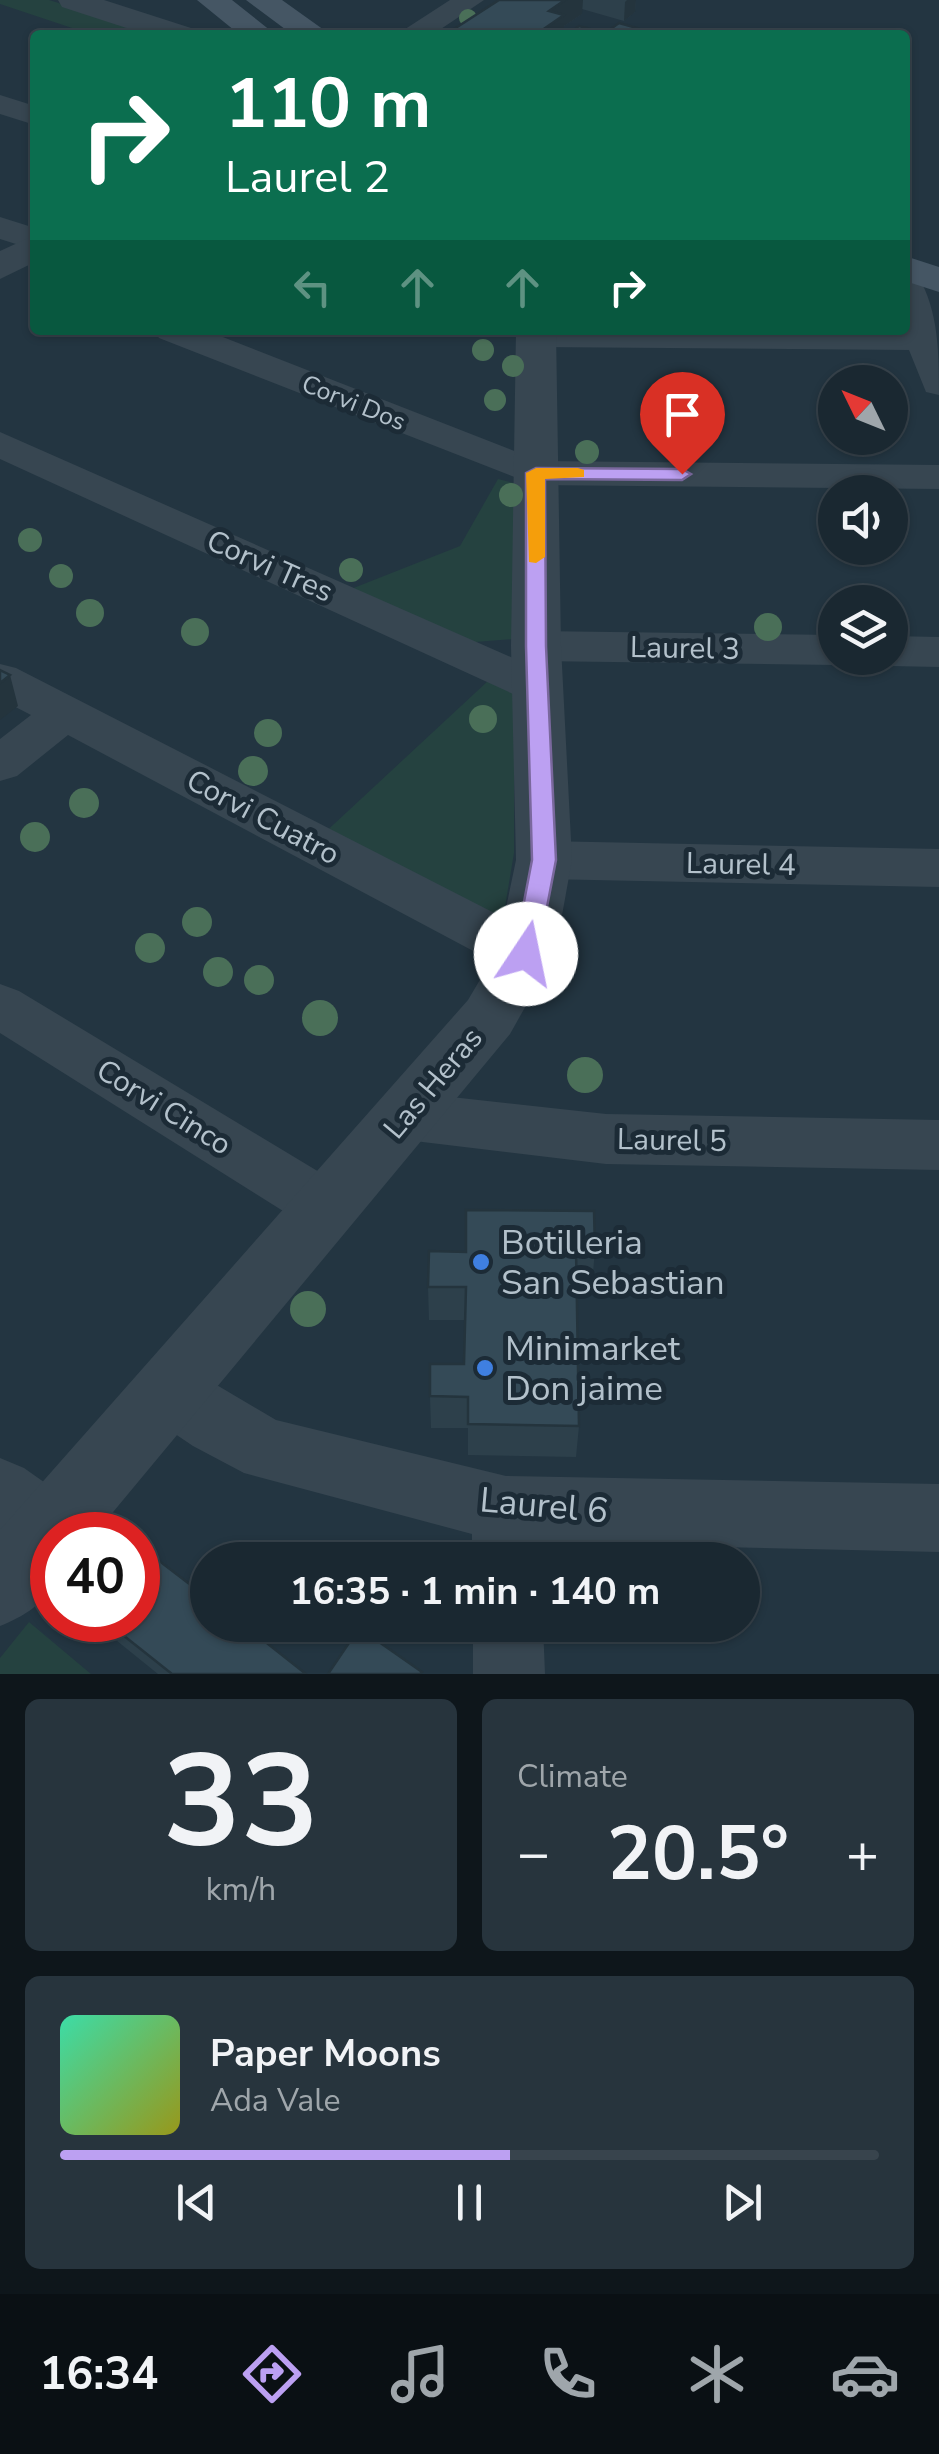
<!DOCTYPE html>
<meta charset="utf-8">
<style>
:root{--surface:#1a2831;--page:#27343d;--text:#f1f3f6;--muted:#9fa6ab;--line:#38444d;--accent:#bca0f2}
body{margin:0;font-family:"Nunito Sans",sans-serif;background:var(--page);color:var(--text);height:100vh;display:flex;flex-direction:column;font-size:38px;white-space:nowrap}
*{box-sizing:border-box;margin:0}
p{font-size:32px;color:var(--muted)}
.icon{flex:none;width:55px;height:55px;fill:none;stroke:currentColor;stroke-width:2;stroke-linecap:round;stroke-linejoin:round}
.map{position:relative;height:1674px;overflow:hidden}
.sheet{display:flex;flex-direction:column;gap:25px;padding:25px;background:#0e161b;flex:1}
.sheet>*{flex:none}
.banner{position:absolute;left:30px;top:30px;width:880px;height:305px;border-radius:10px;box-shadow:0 2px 8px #0004,0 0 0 2px var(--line);background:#0b6e4f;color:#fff;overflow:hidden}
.needle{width:65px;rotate:313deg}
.controls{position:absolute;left:818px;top:365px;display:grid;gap:20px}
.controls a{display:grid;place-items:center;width:90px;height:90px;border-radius:50%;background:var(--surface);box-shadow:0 2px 8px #0004,0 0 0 2px var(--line);font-size:50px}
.speed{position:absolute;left:30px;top:1512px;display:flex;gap:20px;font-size:50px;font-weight:700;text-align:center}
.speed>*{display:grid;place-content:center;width:130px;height:130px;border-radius:50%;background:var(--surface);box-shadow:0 2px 8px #0004,0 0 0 2px var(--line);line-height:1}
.speed .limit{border:15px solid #d22;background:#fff;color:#111}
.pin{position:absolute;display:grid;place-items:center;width:85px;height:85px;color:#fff;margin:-102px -42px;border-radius:50% 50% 50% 0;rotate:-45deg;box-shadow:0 0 10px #0007}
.pin .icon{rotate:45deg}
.me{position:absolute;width:110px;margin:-55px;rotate:11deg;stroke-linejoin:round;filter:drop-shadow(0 0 8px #0008)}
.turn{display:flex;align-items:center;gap:35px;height:210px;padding:0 30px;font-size:45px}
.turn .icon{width:130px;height:130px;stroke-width:2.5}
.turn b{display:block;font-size:70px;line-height:85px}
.lanes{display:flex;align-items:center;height:95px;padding:0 30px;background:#0003;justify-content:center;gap:50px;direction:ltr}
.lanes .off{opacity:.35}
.big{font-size:75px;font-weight:700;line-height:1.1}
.sheet .widget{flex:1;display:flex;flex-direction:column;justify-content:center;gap:15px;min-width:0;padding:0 35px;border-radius:15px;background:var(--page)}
.sheet .dial{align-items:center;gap:0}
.dial b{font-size:130px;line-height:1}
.song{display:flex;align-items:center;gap:30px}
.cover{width:120px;height:120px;border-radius:15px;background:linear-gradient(135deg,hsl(160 70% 55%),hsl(60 70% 35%))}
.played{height:10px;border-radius:5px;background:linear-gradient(90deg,var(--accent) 55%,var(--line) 55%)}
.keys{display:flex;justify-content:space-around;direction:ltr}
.heat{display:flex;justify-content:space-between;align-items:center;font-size:55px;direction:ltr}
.sheet .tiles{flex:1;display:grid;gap:25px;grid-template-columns:1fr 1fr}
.widget:last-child{grid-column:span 2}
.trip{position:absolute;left:190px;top:1542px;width:570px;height:100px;border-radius:50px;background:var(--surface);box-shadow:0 2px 8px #0004,0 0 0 2px var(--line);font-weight:700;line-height:100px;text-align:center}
.tabs{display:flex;height:160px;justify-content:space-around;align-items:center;background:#0a1014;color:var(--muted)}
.tabs .icon{width:70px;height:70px}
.tabs .current{color:var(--accent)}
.tabs b{font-size:45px;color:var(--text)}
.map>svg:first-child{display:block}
.green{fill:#254240}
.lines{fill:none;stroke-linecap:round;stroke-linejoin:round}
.minor{fill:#374651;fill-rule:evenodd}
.tertiary{fill:#374651;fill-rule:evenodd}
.secondary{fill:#455664;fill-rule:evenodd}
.tree{fill:#4a6f58}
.wall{fill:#2d404b}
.shaded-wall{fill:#24343d}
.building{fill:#344a57;stroke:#24343d;stroke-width:2.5}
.route{fill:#bca0f2;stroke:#7a689d;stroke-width:2.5}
.slow{fill:#f59e0b}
.shop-dot{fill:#3f7fe0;stroke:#1c2b36;stroke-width:4}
.labels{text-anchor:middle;stroke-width:10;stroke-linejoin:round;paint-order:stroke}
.far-street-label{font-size:25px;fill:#b3c1cb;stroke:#1c2b36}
.street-label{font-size:30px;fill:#b3c1cb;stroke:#1c2b36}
.near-poi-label{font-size:35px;fill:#b3c1cb;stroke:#1c2b36;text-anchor:start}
.near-street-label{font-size:35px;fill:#b3c1cb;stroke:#1c2b36}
</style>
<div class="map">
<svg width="939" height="1674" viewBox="0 0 939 1674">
<rect width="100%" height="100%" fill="#233541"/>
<path class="green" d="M0,0H49L162,35H93L0,4Z
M498,479L525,486L514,639L475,642L351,589L460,546Z
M489,680L514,691V853L504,913L477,918L319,838Z
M29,1622L91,1674H0V1658Z"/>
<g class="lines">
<path class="minor" d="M450,0H484L432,35H396Z
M0,95L35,106V125L0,114Z
M0,217L35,228V250L0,239Z
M905,273L918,276C939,312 939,354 939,395L926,392L909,350L537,347L524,344L519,336L523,330H905Z
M154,330H205L540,461L939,465V489L535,485L159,338Z
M0,432L556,677L563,688L556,699L540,704L524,699L0,459Z
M536,631L835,635V658H853L835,665L536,661L520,656L513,646L520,636Z
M890,636L939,637V667L890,666L874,662L872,658H890Z
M0,664L16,668L545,939L553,954L545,969L526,975L507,969L68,735L17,776L0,781V739L31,715L0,699Z
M544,841L939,849V887L544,879L526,873L519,860L526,847Z
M0,984L19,991L349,1190L358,1208L349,1226L328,1234L307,1226L0,1033Z
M406,1092L606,1114L939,1120V1170L606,1164L406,1140L386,1133L377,1116L386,1099Z
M170,1363L193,1371L276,1420L506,1476L939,1484V1552L540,1543V1560H472V1534L244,1473L193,1446L147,1415L138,1393L147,1371Z
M0,1458L24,1468L75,1504L85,1528L82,1535H52V1561L27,1552L0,1532Z
M473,1625H543L545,1674H473Z"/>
<path class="tertiary" d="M58,0H104L191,28L196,35H148L62,7Z
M35,235V262L0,279V251Z
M516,330H556L561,646L572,860L555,954L510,1034L94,1535H52C52,1588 53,1604 0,1626V1530L468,1000L497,951L516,860L511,646Z"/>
<path class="secondary" d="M197,0H232L276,35H240Z
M246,0H282L331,35H293Z
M905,256L939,267V292L905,281Z"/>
</g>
<g class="tree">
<circle cx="468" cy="18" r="9"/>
<circle cx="483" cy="350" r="11"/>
<circle cx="513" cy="366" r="11"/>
<circle cx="495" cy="400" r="11"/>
<circle cx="587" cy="452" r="12"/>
<circle cx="511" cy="495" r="12"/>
<circle cx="30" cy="540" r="12"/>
<circle cx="351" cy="570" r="12"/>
<circle cx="61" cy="576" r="12"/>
<circle cx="90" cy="613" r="14"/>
<circle cx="768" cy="627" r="14"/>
<circle cx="195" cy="632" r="14"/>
<circle cx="483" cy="719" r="14"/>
<circle cx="268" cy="733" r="14"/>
<circle cx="253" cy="771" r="15"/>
<circle cx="84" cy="803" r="15"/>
<circle cx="35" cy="837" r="15"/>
<circle cx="197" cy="922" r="15"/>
<circle cx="150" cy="948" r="15"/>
<circle cx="218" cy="972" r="15"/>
<circle cx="259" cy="980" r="15"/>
<circle cx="320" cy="1018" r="18"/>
<circle cx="585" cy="1075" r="18"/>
<circle cx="308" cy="1309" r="18"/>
</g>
<path class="wall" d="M499,0H636L635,12L624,21L582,9V14L564,26V35H451V31Z
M466,1210L595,1250L592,1284L576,1283L579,1426L576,1457L468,1455V1428H431L430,1396L464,1364L466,1320H429L428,1287L466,1252Z
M196,1589L256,1626L252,1631L306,1674H158L101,1628L98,1620H138Z"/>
<path class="shaded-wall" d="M565,0H583L582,14L564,26V35H535L549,11Z
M627,0H636L635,12L624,21L625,2Z
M10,675L18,706L0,720V683Z
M242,1625H256L246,1640Z"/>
<path class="building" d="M499,0H565L549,11L564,15L535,35H466L451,31Z
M619,23L637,28L628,35H567L579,26L605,33Z
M0,670L10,675L0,683Z
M466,1210L594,1211L595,1250L576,1249L579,1426L468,1424V1397L430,1396V1364H464L466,1287H428L429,1251L466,1252Z
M145,1550L196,1589L208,1576V1625H244L306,1674H172L104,1620H138V1559Z
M359,1628L422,1672L420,1674H328Z"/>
<path class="route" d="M536,468L682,469L691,474L682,480L545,479L546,646L556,860L538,954L535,961H517L514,954L532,860L526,646V473Z"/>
<path class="slow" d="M578,468L584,470V477L545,479V557L536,563L529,562L526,473L536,468Z"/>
<g class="shop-dot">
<circle cx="481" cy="1262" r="10"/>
<circle cx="485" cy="1368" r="10"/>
</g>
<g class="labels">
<g class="far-street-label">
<text transform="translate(354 402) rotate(22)" y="9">Corvi Dos</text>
</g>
<g class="street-label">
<text transform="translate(270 566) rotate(24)" y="10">Corvi Tres</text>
<text transform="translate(685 648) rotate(1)" y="10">Laurel 3</text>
<text transform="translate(263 817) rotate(28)" y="10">Corvi Cuatro</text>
<text transform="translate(741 864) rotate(1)" y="10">Laurel 4</text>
<text transform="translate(433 1083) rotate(-50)" y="10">Las Heras</text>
<text transform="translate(164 1107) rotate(32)" y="10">Corvi Cinco</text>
<text transform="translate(672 1140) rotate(1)" y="10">Laurel 5</text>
</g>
<g class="near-poi-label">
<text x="501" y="1254">Botilleria<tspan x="501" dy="40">San Sebastian</tspan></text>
<text x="505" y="1360">Minimarket<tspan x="505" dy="40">Don jaime</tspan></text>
</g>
<g class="near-street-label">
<text transform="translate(544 1505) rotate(5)" y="12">Laurel 6</text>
</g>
</g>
</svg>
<div class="controls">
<a><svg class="needle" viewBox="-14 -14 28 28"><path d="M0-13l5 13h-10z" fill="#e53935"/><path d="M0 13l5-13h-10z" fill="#9fa6ab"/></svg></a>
<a><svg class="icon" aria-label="sound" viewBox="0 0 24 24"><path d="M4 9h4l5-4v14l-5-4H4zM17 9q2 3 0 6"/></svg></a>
<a><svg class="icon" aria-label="layers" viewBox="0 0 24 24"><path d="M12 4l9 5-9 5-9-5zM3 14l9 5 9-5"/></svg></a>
</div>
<div class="speed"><div class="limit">40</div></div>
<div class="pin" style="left:682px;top:474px;background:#d93025"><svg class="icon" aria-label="arrive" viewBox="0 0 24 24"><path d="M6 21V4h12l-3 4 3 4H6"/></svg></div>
<svg class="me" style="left:526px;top:954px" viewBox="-20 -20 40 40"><circle r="19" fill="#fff"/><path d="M0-13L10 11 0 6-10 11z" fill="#bca0f2"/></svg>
<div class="trip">16:35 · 1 min · 140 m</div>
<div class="banner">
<div class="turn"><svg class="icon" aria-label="right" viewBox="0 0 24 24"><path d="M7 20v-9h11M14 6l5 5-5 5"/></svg><div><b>110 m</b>Laurel 2</div></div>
<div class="lanes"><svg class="icon off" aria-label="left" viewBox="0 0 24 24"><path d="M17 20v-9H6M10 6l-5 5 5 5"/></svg><svg class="icon off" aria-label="ahead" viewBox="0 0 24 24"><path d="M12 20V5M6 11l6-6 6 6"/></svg><svg class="icon off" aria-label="ahead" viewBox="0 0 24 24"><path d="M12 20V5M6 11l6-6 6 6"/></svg><svg class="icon" aria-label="right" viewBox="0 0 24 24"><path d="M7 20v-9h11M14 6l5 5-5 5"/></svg></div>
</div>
</div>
<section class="sheet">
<div class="tiles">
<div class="widget dial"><b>33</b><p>km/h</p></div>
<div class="widget"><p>Climate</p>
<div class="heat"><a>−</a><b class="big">20.5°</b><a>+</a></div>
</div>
<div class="widget">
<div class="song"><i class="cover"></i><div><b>Paper Moons</b><p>Ada Vale</p></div></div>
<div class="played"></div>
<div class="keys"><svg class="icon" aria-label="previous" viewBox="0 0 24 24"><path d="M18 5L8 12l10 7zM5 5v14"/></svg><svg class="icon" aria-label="pause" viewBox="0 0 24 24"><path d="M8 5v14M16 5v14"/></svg><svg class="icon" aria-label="next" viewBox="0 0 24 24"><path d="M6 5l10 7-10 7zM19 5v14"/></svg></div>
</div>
</div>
</section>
<nav class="tabs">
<b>16:34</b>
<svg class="icon current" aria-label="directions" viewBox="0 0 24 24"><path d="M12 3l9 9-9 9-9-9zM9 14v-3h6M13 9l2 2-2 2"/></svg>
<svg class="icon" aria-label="music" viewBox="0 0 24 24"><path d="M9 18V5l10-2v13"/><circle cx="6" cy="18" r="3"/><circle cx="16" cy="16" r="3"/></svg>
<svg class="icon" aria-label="phone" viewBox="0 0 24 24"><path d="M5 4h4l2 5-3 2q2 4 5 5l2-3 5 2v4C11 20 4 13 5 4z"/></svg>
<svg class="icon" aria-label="climate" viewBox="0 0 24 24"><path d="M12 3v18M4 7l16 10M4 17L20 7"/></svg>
<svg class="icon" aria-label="car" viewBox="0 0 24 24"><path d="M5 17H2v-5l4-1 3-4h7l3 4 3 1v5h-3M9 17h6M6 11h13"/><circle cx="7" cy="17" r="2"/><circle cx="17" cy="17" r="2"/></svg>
</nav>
